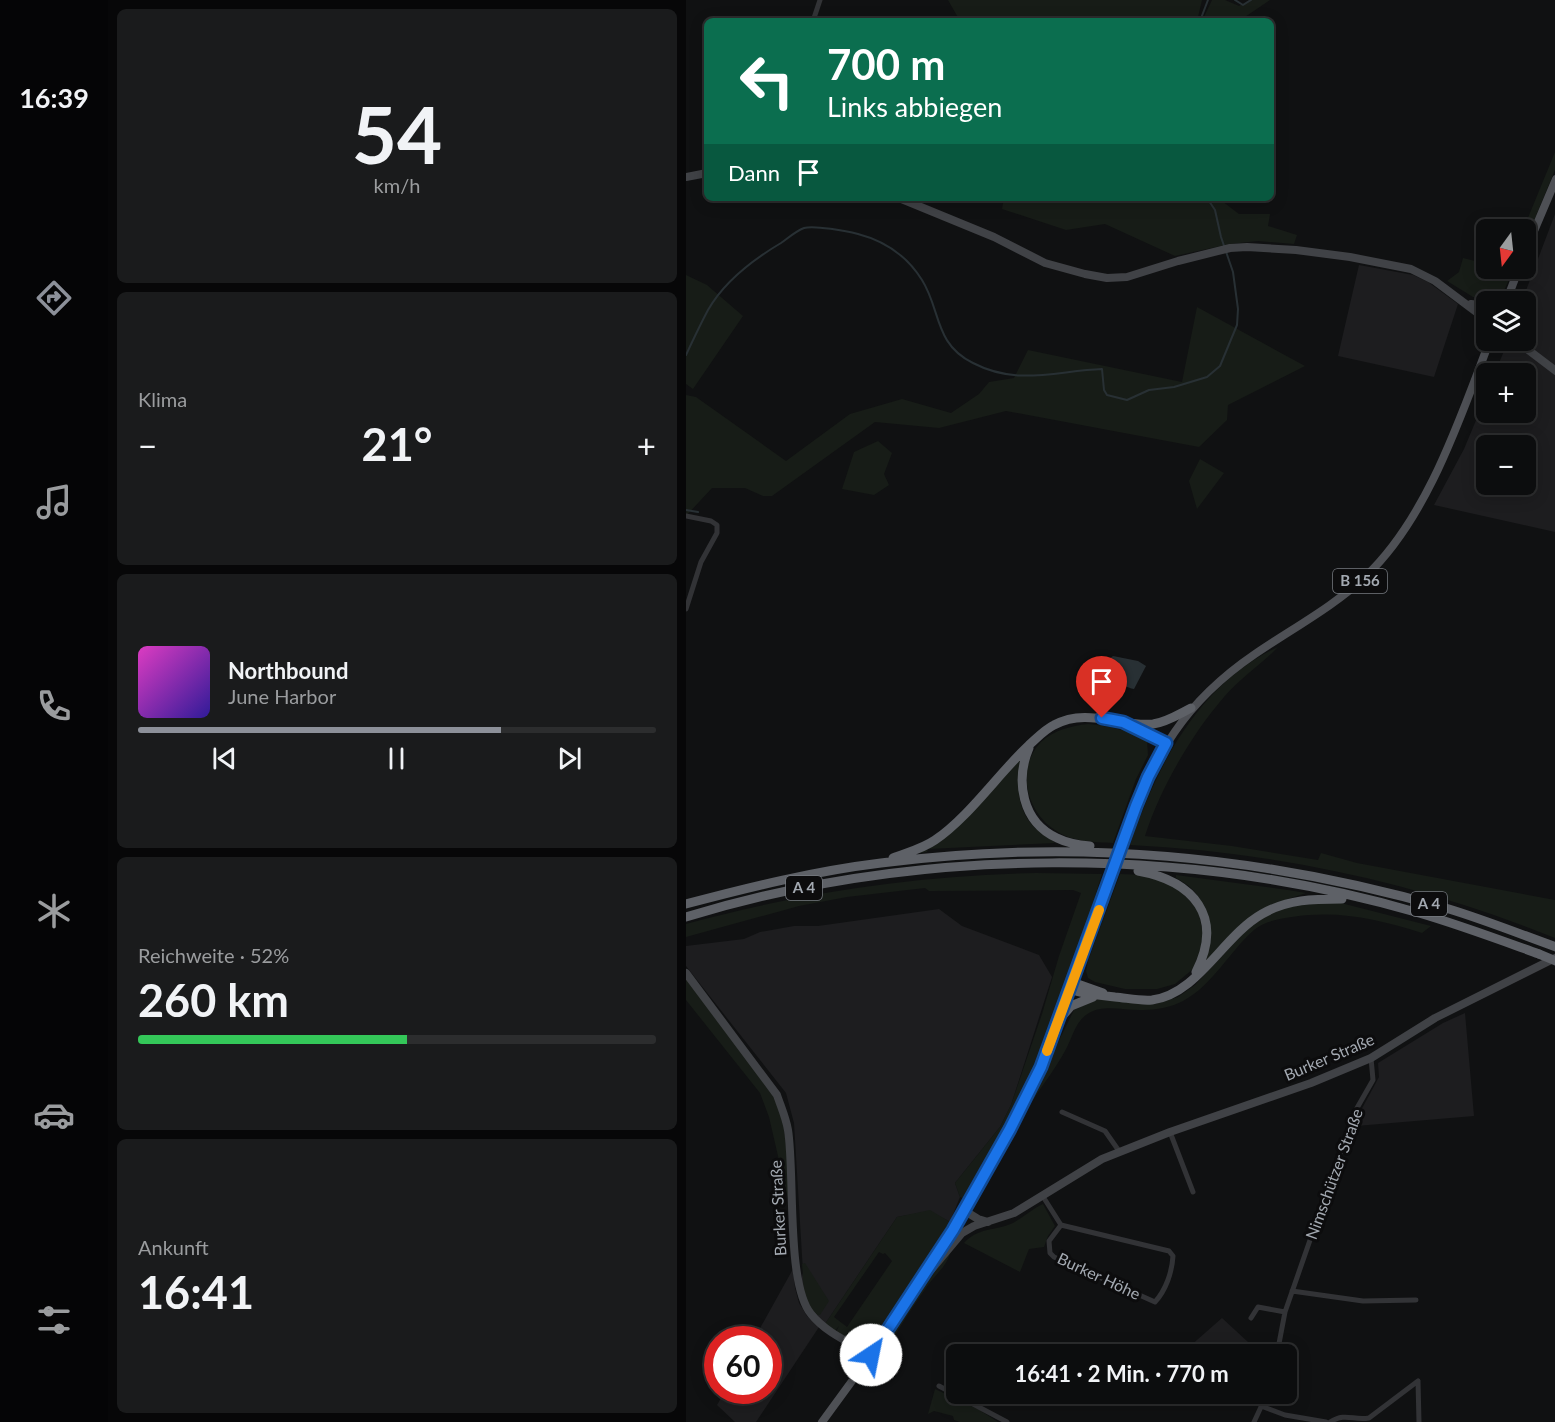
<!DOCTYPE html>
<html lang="de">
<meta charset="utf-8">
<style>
:root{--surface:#0c0d0e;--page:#1a1b1c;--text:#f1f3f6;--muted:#9a9c9e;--line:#2c2d2e;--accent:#8c9099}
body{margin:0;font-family:Lato,sans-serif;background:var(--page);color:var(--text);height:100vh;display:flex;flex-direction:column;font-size:22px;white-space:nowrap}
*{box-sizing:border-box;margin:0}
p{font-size:20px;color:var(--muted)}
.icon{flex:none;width:33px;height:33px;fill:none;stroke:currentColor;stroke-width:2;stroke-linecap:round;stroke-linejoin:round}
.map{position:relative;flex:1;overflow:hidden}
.panel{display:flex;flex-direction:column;gap:9px;padding:9px;background:#070708;width:578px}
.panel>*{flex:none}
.banner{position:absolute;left:18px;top:18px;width:570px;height:183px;border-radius:9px;box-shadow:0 3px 15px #0003,0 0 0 2px var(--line);background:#0b6e4f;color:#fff;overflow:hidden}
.needle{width:39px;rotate:195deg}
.tools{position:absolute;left:790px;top:219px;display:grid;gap:12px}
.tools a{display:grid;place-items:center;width:60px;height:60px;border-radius:9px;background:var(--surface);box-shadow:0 3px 15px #0003,0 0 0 2px var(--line);font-size:30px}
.speed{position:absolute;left:18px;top:1326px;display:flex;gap:12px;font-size:30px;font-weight:700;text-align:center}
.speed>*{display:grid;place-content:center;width:78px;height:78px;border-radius:50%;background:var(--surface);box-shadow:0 3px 15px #0003,0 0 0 2px var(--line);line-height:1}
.speed .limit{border:9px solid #d22;background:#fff;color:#111}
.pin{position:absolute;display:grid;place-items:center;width:51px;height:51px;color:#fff;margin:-62px -26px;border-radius:50% 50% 50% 0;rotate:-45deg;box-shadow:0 0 6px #0007}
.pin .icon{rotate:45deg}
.me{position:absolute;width:66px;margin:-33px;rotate:34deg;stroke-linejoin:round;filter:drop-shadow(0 0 4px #0008)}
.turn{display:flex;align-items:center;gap:21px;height:126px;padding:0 24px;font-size:27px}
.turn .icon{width:78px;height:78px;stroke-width:2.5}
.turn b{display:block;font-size:42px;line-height:51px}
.then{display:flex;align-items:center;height:57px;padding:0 24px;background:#0003;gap:12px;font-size:22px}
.big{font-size:45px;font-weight:700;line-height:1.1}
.panel .widget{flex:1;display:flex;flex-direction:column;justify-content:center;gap:9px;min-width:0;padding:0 21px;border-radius:9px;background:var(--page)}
.panel .dial{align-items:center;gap:0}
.dial b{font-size:78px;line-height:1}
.song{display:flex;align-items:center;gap:18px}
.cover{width:72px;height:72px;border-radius:9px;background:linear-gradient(135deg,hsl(310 70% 55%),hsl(250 70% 35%))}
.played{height:6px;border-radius:3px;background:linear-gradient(90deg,var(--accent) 70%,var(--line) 70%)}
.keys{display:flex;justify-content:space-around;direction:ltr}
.heat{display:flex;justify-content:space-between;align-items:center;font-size:33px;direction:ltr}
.charge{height:9px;border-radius:4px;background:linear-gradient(90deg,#34c759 52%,var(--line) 0)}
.trip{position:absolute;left:260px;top:1344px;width:351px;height:60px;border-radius:9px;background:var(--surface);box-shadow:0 3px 15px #0003,0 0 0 2px var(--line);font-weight:700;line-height:60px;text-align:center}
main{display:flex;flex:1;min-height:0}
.dock{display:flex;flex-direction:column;width:108px;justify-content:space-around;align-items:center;background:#050506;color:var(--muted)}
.dock .icon{width:42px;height:42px}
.dock .active{color:var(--accent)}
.dock b{font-size:27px;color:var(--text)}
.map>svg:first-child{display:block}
.built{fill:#1d1d1f;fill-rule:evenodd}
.green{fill:#171c17;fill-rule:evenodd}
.water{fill:#283034}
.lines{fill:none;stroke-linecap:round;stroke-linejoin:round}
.stream{stroke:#283034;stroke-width:2}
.street{stroke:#323336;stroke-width:5}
.secondary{stroke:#404246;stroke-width:8}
.primary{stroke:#4e5055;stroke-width:8}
.highway{stroke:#5e6167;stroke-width:9}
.primary-bridge{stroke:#4e5055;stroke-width:8}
.highway-bridge{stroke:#5e6167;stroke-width:9}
.route-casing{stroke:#114b97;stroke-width:15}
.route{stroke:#1a73e8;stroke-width:10}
.slow{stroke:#f59e0b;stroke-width:10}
.labels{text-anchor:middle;stroke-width:6;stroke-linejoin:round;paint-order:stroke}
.shield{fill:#0c0c0d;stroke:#767a80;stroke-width:1.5}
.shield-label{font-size:15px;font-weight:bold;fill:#a3a9b1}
.street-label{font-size:16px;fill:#a3a9b1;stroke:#0c0c0d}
</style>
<main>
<nav class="dock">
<b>16:39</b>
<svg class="icon active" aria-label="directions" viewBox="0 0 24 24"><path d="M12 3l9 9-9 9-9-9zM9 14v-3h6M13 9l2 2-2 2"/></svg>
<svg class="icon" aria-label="music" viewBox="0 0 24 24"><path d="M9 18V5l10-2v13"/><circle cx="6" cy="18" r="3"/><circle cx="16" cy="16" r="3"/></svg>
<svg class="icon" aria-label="phone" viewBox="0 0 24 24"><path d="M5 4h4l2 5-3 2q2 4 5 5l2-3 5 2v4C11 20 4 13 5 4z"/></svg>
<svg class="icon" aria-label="climate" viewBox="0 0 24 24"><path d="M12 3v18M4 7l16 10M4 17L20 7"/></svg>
<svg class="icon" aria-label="car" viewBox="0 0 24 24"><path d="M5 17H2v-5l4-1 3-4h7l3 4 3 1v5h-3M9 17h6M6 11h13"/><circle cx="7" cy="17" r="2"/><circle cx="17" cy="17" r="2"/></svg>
<svg class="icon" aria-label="filters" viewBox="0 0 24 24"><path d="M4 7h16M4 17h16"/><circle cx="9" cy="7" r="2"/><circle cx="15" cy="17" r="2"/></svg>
</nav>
<section class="panel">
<div class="widget dial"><b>54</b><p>km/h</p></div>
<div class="widget"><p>Klima</p>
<div class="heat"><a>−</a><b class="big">21°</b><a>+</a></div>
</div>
<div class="widget">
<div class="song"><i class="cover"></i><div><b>Northbound</b><p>June Harbor</p></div></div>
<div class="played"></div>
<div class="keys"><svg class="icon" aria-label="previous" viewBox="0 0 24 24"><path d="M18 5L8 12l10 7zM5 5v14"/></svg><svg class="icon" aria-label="pause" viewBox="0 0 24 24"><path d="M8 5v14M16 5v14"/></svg><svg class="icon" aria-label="next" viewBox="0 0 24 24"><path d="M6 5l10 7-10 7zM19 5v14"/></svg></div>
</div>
<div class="widget"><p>Reichweite · 52%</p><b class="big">260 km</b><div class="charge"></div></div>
<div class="widget"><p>Ankunft</p><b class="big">16:41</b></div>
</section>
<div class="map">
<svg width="870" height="1422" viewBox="0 0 870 1422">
<rect width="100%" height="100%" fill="#101112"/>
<path class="built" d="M869,214V532L748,505L778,449L801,394V412H840V374L809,373L822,341L840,340V302L836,301ZM801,446H840V484H801Z
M673,265L727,275L742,282L772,304L748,377L652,356Z
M253,909L276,926L353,955L366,977L325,1105L314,1127L269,1183L274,1197L264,1222L244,1211L211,1217L139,1324L125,1309L115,1282L117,1272L108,1123L100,1093L0,966V946L58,939L74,932L108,926H132Z
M779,1013L788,1116L670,1126L673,1114L693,1077L692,1063L757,1023Z
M107,1269L109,1288L113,1303L121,1316L133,1327L70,1422H49L31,1405L39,1391L82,1390V1340L68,1339Z
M536,1318L575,1354H520L503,1347Z"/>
<path class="green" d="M262,0H516L512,17L510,21H274Z
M526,0H539L553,6L563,0H584L553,21H516Z
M869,152V170L840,240V230H837Z
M318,198H532L553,214H584L582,226L611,235L608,244L572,241L544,244L489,256L419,224L380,230L316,209Z
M777,258L801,264V268L828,269L815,297L808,301L804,298L787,297L761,281L773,272Z
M0,275L21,285L57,316L7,389L0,384Z
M511,307L619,366L542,405L541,420L513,447L320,411L253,428L189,422L86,496H77L59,488H26L0,516V395L10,397L100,461L164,414L216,399L265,413L293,394L303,382L328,378L342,350L496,382Z
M192,441L206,453L198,474L203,485L188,495L156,489L168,452Z
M514,459L538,473L511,509L503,481Z
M592,647C575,665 554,678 538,697C505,735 474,789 459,836L546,846L632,860L635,853L671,863L869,900V938C733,883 590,852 444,845C470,767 513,683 592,647Z
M402,724C423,726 443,730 461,741L462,755L450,779L427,843C408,842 385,842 369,830C341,812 329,769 355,742C368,730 385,726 402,724Z
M336,753C331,781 328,808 350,829C356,834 365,837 369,843L242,849L241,852L218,855L246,844Z
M350,873L416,874L393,948L354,1054L317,1132L285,1188L277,1198L274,1197L269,1183L314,1127L325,1105L356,1014L373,956L395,893L387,890L243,891L239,888L161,897L113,906L0,937V924C118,892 228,876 350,873Z
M434,874L459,875L487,884L512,909L518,939L507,969L489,984L471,989H439L409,982L402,978L400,971L402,961Z
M490,875L602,890L620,893L599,900L518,964C520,928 528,897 490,878Z
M651,902L745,926L736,933C691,919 653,910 606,917C593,919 579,921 568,930C543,952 527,985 497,1001C486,1007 470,1010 457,1010C441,1011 418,1004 403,1013C389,1021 387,1037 379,1051C370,1068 357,1084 347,1100L345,1097L388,1010L411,999L459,1004H469L492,997L509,985L563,927L585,913L610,904Z
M0,973L90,1095L97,1115L107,1221L83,1117L74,1093L0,1000Z
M357,1204L369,1226L362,1236L358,1247L343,1249L334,1272L278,1243C292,1227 310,1231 327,1223C338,1217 346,1209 357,1204Z
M244,1210L264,1222L188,1340C173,1347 164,1339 150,1332L153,1326L149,1331L139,1324L211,1217ZM193,1252L197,1254L199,1253L206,1261L161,1327L148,1317Z
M265,1250C262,1265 251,1273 242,1285C226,1308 210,1331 198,1357L194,1356L193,1353L244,1278Z
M119,1263L143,1301L134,1315H131C113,1296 119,1287 116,1264Z
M249,1389L292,1409L312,1422H274L268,1420L267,1416L248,1411L242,1414Z"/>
<path class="water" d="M427,656L452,661L460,666L448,689C435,687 408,668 427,656Z"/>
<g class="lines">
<path class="stream" d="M549,0L557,5L565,0
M514,21L522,0
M0,355C7,340 14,325 22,310C38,282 68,259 95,243C102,238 110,231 118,228C128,225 161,231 172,234C199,241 221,256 236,280C255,310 248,344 287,363C331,386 369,371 416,369L418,390L421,395L441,400L463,390L488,387L521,377L534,366L551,325L552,309L547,272L535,237L529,210L521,198
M0,510L12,512"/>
<path class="street" d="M127,21L134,0
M0,516L25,521L31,525V533L15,562L0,609
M376,1112L419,1131L433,1151
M484,1132L507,1192
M356,1195L375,1225L483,1251L487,1256C486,1272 480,1290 469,1302L368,1257L364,1253L363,1241L375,1225
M606,1291L677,1301L730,1300
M565,1318L572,1307L599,1312
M591,1354L599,1312L663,1128L671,1108L687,1080L685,1058
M732,1381L733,1422
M253,1386L321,1422
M575,1406L599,1415L640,1422
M568,1422L581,1394
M644,1422C660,1412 667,1421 683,1418L732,1381"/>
<path class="secondary" d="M0,177L21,173
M213,198L308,237L359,263L399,274L421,278L441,277L492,261L544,248L561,247L610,250L664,257L725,269L749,281L801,320
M785,304L801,306
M829,340L870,371
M0,973L91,1095C95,1107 100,1118 102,1130C109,1173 100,1284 125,1314C140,1333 165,1343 185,1355
M279,1211L292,1219L302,1222
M245,1270L276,1233L288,1226L328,1213L416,1159L484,1132L625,1083L685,1058L749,1018L869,958"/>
<path class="primary" d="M840,250L870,179
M820,302L833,268
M440,834C469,754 497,703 569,654C607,628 647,607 680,576C742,517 774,418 804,340
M136,1422L185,1355L238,1278L279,1211L324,1129L355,1067L419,892"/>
<path class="highway" d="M448,726L480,743
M343,748C329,781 336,822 371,838C381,843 392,845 404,846
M207,858C222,852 236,849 249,840C282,818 313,773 343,745C351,738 358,730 368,725C401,707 433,727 467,724C481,722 493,714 505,708
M452,871C508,881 538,917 510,972
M0,904C64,887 129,871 195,863C389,838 575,855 763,909C799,920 834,934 870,947
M0,917C232,846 500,845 733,913C774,925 814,940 853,954
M386,982L417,993
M384,989C400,995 413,995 429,997C441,998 453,1001 466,1000C512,994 537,936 576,914C602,899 628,899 656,899
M373,1020L385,1006L407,997"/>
<path class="primary-bridge" d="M419,892L440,834"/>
<path class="highway-bridge" d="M853,954L870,961"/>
</g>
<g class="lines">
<defs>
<path id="route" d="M185,1355L267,1230L324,1129L355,1067L450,806L462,777L480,743L437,722L416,718"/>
</defs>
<use href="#route" class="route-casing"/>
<use href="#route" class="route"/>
<path class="slow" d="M361,1051L413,910"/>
</g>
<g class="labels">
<g class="shield">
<rect x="647" y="569" width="54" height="24" rx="4.5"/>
<rect x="100" y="876" width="36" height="24" rx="4.5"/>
<rect x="725" y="892" width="36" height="24" rx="4.5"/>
</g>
<g class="shield-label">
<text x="674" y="586">B 156</text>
<text x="118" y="893">A 4</text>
<text x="743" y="909">A 4</text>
</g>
<g class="street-label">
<text transform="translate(643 1057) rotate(-23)" y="6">Burker Straße</text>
<text transform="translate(648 1174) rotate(-70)" y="6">Nimschützer Straße</text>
<text transform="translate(92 1208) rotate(-93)" y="6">Burker Straße</text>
<text transform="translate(413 1276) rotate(25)" y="6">Burker Höhe</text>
</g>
</g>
</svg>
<div class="tools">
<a><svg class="needle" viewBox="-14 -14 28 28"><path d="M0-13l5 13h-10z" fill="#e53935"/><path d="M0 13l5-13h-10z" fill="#9a9c9e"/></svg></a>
<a><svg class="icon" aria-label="layers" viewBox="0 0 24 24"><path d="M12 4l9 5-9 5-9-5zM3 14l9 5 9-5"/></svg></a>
<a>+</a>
<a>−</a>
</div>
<div class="speed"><div class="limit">60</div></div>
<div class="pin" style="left:416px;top:718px;background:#d93025"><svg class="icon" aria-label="arrive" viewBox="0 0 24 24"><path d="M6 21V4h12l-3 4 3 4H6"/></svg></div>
<svg class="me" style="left:185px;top:1355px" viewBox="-20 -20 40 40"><circle r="19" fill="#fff"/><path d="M0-13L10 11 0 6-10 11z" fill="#1a73e8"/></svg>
<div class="trip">16:41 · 2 Min. · 770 m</div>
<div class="banner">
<div class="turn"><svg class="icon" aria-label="left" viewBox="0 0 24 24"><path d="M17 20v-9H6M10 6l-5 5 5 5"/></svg><div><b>700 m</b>Links abbiegen</div></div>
<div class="then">Dann<svg class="icon" aria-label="arrive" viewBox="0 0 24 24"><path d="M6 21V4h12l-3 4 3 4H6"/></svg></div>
</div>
</div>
</main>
